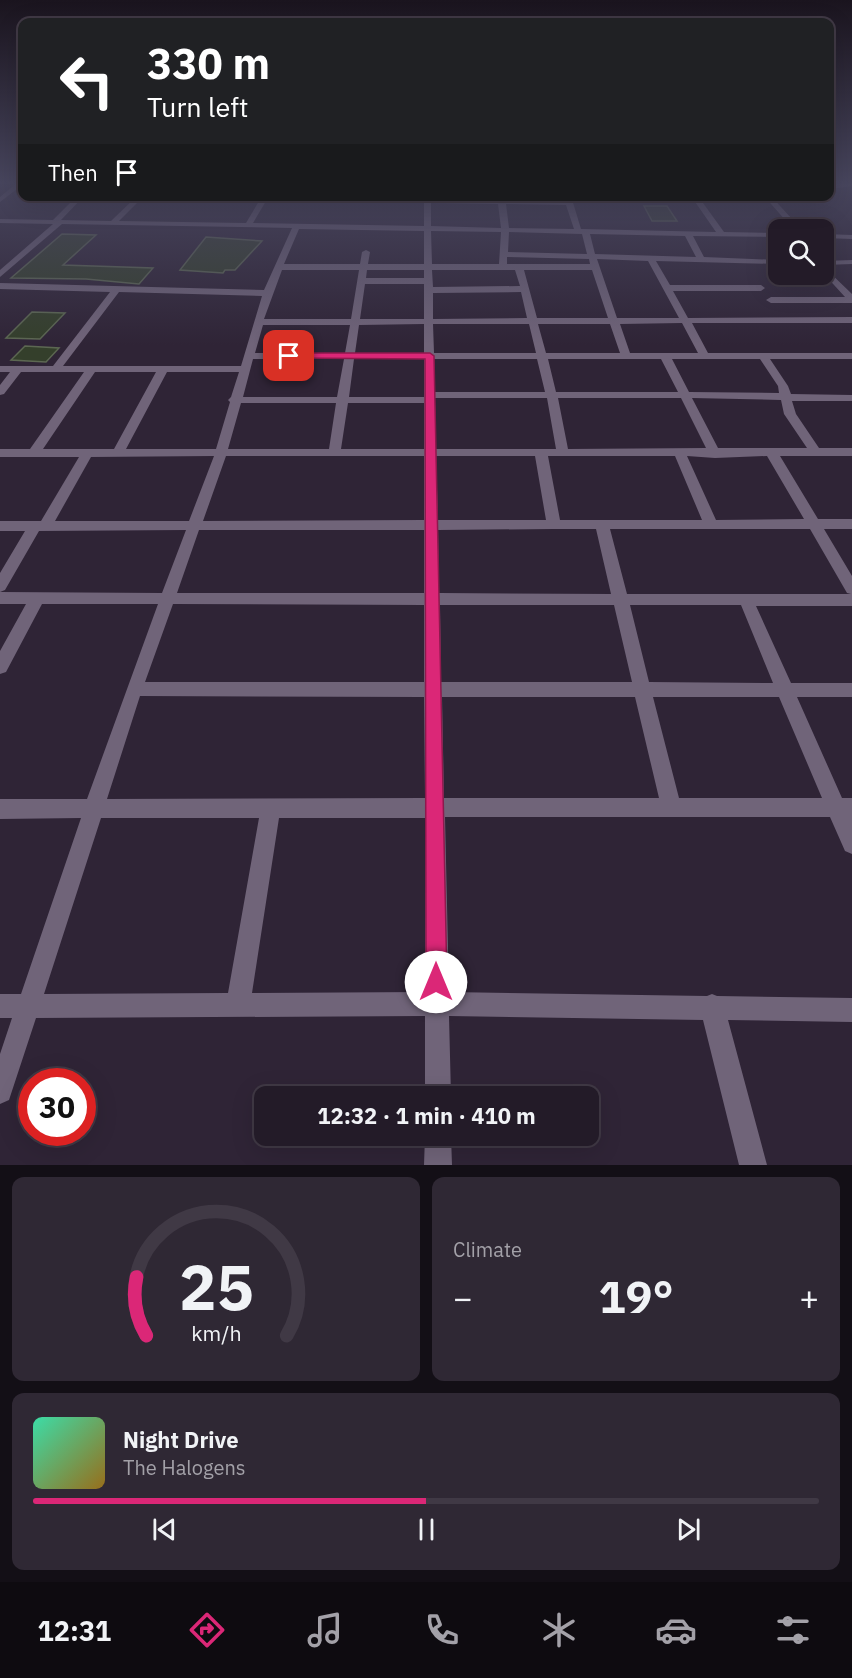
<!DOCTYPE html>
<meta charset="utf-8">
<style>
:root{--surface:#231b28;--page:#2f2834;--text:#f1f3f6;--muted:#a3a1a8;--line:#403945;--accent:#db2777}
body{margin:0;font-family:"IBM Plex Sans",sans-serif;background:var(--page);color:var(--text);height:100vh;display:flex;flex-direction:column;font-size:22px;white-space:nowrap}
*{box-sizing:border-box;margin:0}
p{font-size:20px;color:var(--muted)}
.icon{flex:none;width:33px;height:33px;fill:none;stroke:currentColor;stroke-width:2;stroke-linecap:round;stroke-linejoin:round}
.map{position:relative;height:1165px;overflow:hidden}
.side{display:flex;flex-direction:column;gap:12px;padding:12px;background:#130f16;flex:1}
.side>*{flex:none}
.banner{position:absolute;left:18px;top:18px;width:816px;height:183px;border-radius:12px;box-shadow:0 6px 24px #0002,0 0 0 2px var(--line);background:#202124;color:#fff;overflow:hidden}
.fabs{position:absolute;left:768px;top:219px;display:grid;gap:12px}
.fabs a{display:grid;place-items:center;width:66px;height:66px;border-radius:12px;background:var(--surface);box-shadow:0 6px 24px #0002,0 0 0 2px var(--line);font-size:30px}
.speed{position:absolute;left:18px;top:1068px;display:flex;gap:12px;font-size:30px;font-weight:700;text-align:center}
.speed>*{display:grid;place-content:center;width:78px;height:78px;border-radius:50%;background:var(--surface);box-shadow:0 6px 24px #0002,0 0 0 2px var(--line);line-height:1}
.speed .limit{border:9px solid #d22;background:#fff;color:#111}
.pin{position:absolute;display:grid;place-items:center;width:51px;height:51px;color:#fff;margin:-26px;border-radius:12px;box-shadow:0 3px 9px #0006}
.me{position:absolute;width:66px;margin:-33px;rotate:0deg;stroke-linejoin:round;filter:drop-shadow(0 0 4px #0008)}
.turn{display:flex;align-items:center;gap:21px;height:126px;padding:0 30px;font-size:27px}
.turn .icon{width:78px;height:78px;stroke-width:2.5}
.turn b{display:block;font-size:42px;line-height:51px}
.then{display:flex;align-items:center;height:57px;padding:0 30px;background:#0003;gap:12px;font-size:22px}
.big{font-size:45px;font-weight:800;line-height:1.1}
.side .widget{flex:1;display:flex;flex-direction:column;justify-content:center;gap:9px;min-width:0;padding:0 21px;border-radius:12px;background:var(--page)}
.side .dial{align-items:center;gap:0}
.dial svg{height:156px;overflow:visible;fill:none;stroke:var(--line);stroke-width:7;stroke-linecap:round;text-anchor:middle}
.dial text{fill:var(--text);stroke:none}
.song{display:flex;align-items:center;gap:18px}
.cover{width:72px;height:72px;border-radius:9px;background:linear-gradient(135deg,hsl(160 70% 55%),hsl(40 70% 35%))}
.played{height:6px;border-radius:3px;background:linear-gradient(90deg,var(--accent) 50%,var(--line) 50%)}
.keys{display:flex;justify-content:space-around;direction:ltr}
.heat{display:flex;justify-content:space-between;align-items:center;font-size:33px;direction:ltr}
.side .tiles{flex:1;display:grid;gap:12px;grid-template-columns:1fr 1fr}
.widget:last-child{grid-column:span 2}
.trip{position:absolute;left:254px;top:1086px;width:345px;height:60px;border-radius:12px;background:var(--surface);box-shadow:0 6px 24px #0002,0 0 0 2px var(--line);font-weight:800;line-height:60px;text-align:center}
.tab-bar{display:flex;height:96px;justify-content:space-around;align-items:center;background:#0e0b10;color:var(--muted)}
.tab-bar .icon{width:42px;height:42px}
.tab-bar .on{color:var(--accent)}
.tab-bar b{font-size:27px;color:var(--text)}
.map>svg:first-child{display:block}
.building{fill:#343f2b;stroke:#5c6752;stroke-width:1.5}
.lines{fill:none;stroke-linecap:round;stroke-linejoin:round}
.minor{fill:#706479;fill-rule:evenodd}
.route{fill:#db2777;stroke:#8e194d;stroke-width:1.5}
</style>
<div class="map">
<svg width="852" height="1165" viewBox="0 0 852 1165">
<rect width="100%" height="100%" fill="#2f2436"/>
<path class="building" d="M644,206H667L677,221H652Z
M62,234L96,235L63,265L153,268L139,284L86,279L11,278Z
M206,237L262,241L235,270H225L223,273L180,270Z
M32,312L65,313L40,339L6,338Z
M25,346L59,348L46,362L11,360Z"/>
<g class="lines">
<path class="minor" d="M18,182H22V185L0,202V197Z
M852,182V186L830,189V185Z
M77,196H84L61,220L111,221L137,196H144L119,221L246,223L262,196H269L253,223L424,226V196H430L431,199L498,200V196H505V200L565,201L564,196H571L581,229L716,232L691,196H698L724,232L778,233V237L693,236L704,257L778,260V264L656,261L670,285H761L765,288L761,291H673L688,318L852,317V323H692L708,353H852V359H770L788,386L791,394L852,395V401H792L796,414L819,448H852V456H780L818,519H852V529H824L852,576V606H756L791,683H852V697H797L842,798H852V854L845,851L830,817H445L449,992L707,996L712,994L717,996L852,998V1022L728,1020L767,1165H739L703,1020L449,1016L451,1096H425V1016L36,1018L9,1100L0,1104V1054L12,1018H0V994H21L81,818L0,819V799H87L158,604H42L6,672L0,674V651L26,604H0V592L162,593L186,530L39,531L5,590L0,592V573L25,531H0V521H41L79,457H0V449H30L84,372H21L4,394L0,395V385L10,372H0V366H53L110,292L0,289V283L264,290L292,228L62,224L0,277V270L53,224L0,223V219L53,220ZM431,203L498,204L501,228L431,226ZM506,204L566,205L574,229L509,228ZM299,229L424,231V264H368L370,252L366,250L362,252L360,264H284ZM431,231L501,232L499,264H432ZM509,232L582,234L587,254L508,252ZM590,234L685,236L696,257L595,254ZM507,257L589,259L590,264H507ZM597,259L648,261L679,318H617ZM282,270H359L351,319H264ZM367,270H424V278H366ZM432,270H515L520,286L433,287ZM524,270H592L608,318H537ZM365,284H424V319H360ZM119,292L262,296L241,366H63ZM521,292L527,318L433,319V293ZM682,323L698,353H630L620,324ZM424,324V353H355L359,325ZM433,324H529L536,353H434ZM538,324H610L620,353H546ZM263,325H350L345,353H255ZM253,359H344L337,397H243ZM354,359H424V397H349ZM434,359H537L545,392H435ZM548,359H661L678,392H556ZM672,359H760L778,386L779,393L689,392ZM95,372H156L114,449H43ZM167,372H239L231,397L228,400L230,402L216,449H126ZM435,398H547L556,449H436ZM558,398H681L706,448L568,449ZM692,398L781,400L784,414L807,448H718ZM241,403H336L329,449H228ZM348,403H424V449H341ZM214,456L189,521H55L91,457ZM226,456H424V520L203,521ZM436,456H535L546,520H438ZM548,456H675L702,520H560ZM687,456L715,458L767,456L804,519L716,520ZM553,529H596L611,594L439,593L438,530ZM610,529H810L847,593L851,594H627ZM199,530H424V593H177ZM173,604L424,605V682H145ZM440,605H614L632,682H441ZM630,605H741L773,683L649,682ZM140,696L424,697L425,798L107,799ZM442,697H635L659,798H444ZM653,697H779L822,798H679ZM101,818H259L228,993L44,994ZM279,818H425V992L252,993Z
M764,196H771L802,230H794Z
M824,234L852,235V239L824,238Z
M852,260V264L824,265V261Z
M824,267L852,294V303H771L766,300L771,297H845L824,274Z
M425,1136H451L452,1165H424Z"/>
</g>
<linearGradient id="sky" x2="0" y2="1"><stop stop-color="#1a141e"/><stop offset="0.53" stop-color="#47455d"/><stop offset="1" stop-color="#47455d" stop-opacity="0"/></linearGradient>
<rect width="852" height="345" fill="url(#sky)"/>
<path class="route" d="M430,353L434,356L447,982L444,990L436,993L429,990L426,982L425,359L289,358L284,356L289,353Z"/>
</svg>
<div class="fabs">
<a><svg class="icon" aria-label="search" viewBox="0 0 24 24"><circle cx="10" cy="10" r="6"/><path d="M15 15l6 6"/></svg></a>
</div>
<div class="speed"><div class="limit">30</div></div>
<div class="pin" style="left:289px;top:356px;background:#d93025"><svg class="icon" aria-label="arrive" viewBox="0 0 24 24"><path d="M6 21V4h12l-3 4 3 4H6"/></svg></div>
<svg class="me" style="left:436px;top:982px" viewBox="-20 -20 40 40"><circle r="19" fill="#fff"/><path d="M0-13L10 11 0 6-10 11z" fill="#db2777"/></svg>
<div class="trip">12:32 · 1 min · 410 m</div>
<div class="banner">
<div class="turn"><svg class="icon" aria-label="left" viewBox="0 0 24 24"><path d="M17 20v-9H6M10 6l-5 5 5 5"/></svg><div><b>330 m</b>Turn left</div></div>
<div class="then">Then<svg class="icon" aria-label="arrive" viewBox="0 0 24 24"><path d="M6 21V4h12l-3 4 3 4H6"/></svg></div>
</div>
</div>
<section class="side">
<div class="tiles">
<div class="widget dial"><svg viewBox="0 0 100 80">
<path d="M14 69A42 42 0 1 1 86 69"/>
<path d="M14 69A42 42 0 0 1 9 39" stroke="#db2777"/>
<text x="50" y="56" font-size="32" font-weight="700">25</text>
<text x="50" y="72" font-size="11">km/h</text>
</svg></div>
<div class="widget"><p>Climate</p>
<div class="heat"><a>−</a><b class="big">19°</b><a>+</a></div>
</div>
<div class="widget">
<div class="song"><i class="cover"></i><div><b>Night Drive</b><p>The Halogens</p></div></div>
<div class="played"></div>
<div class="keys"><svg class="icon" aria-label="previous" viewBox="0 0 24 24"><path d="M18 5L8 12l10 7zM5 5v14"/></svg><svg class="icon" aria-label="pause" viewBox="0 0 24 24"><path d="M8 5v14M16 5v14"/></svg><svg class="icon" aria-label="next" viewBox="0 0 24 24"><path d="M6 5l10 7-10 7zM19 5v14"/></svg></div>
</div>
</div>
</section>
<nav class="tab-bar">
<b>12:31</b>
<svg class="icon on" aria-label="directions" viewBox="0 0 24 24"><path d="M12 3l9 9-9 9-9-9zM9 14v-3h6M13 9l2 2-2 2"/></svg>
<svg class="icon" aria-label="music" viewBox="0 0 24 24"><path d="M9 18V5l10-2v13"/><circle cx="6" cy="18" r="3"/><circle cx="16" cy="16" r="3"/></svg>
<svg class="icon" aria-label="phone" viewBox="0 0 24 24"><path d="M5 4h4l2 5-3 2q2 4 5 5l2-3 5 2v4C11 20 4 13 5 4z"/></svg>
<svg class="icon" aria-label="climate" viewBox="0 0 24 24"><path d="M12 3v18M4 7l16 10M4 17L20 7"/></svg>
<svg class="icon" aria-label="car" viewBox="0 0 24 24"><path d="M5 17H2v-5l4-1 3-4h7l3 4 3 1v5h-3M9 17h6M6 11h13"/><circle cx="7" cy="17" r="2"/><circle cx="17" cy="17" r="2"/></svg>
<svg class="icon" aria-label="filters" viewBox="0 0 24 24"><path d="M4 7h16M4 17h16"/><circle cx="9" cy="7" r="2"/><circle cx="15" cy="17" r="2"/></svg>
</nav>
